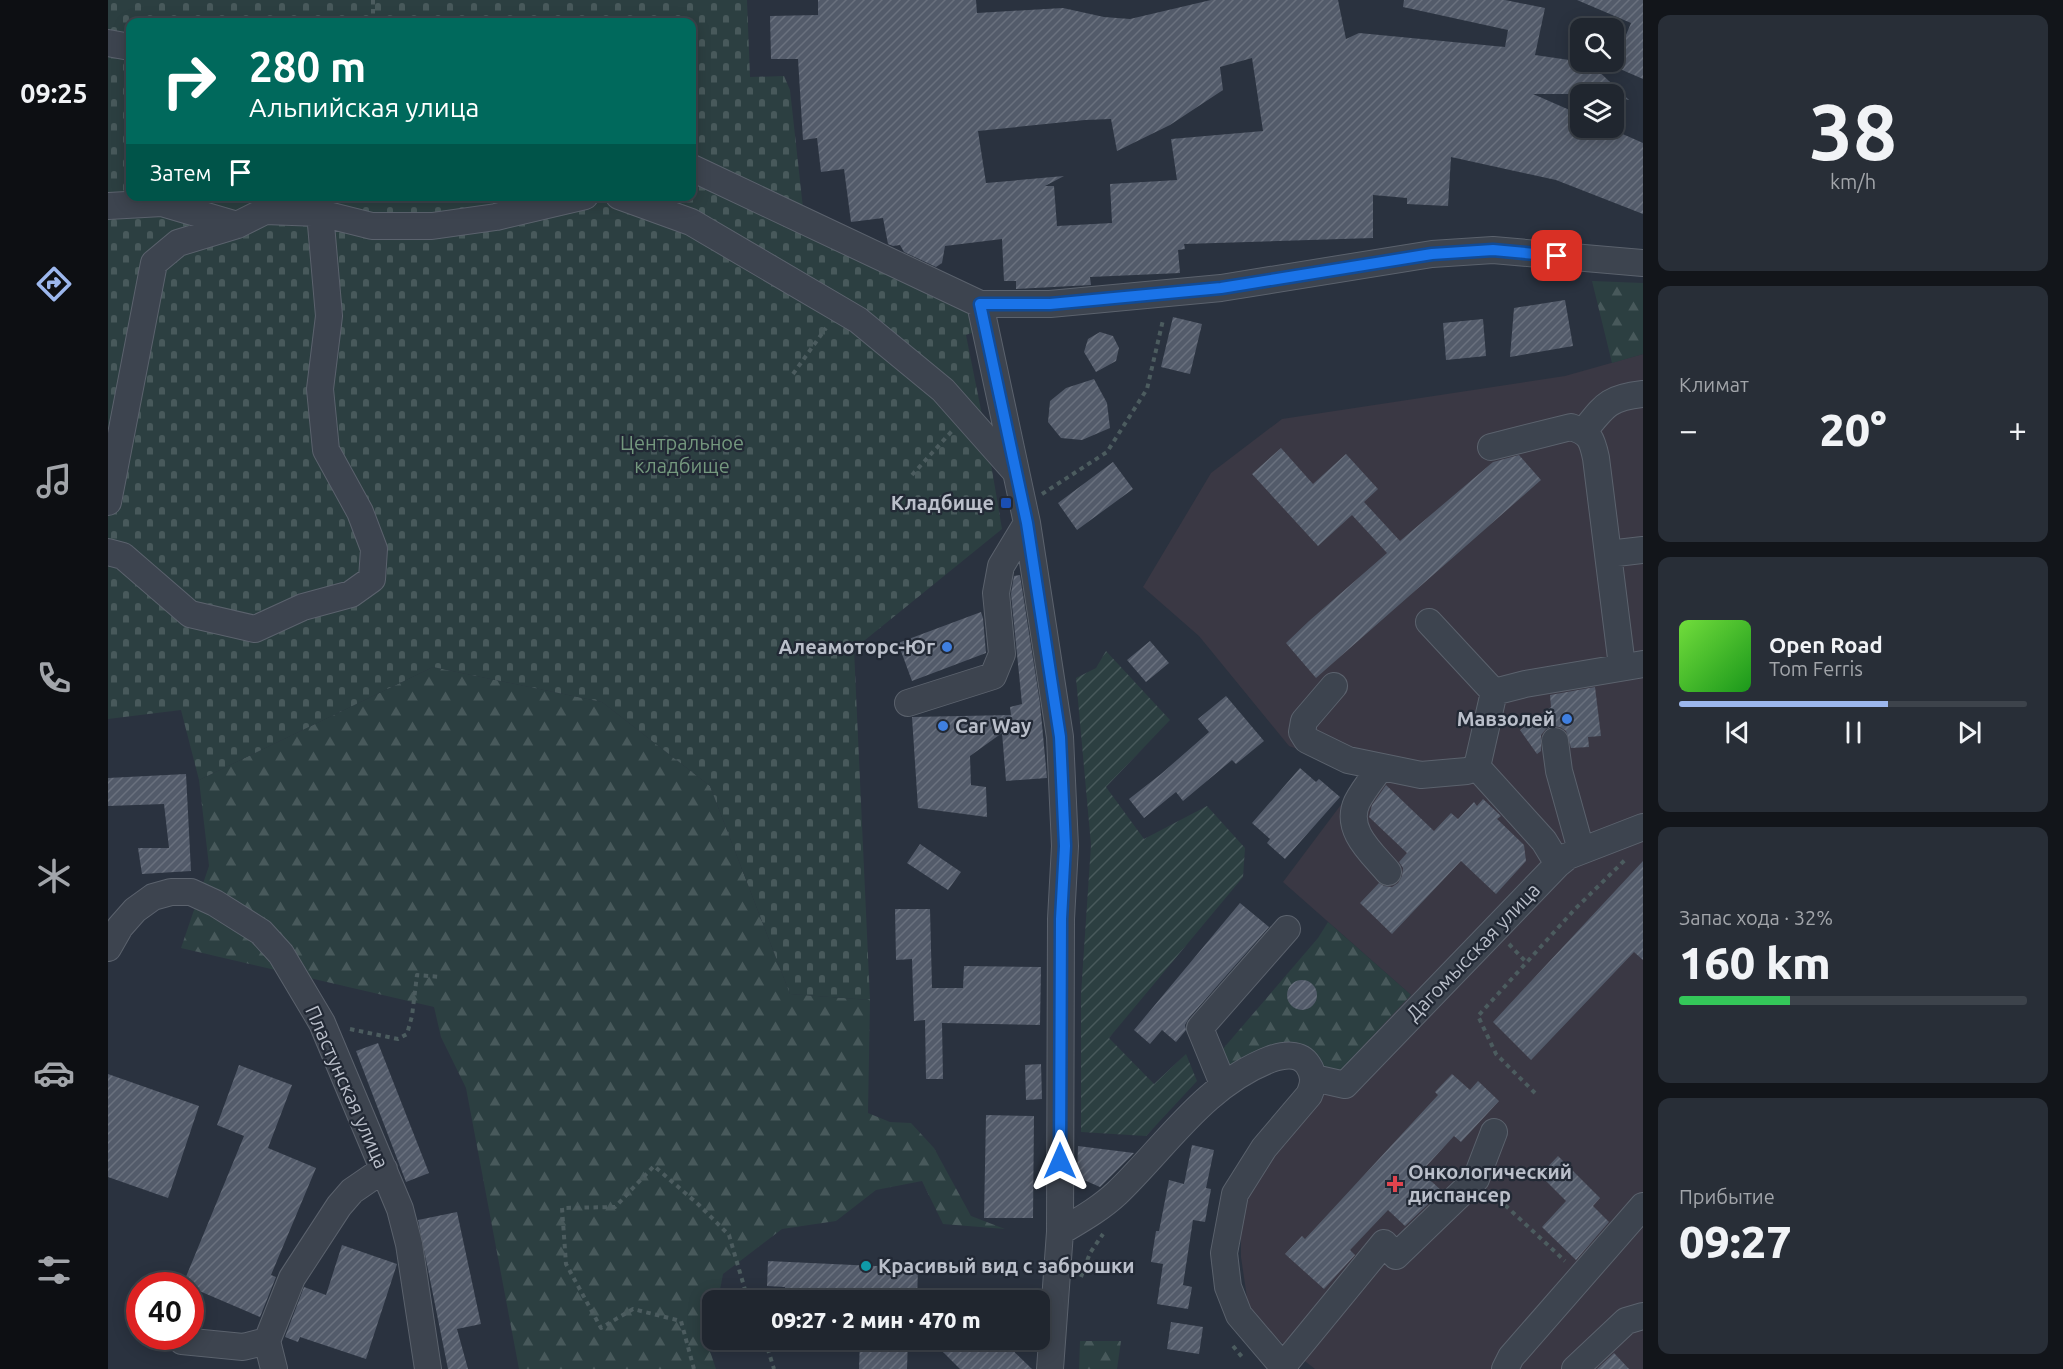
<!DOCTYPE html>
<html lang="ru">
<meta charset="utf-8">
<style>
:root{--surface:#20262f;--page:#282e37;--text:#f1f3f6;--muted:#a2a5aa;--line:#3d434b;--accent:#9cb7ed}
body{margin:0;font-family:Ubuntu,sans-serif;background:var(--page);color:var(--text);height:100vh;display:flex;flex-direction:column;font-size:22px;white-space:nowrap}
*{box-sizing:border-box;margin:0}
p{font-size:20px;color:var(--muted)}
.icon{flex:none;width:33px;height:33px;fill:none;stroke:currentColor;stroke-width:2;stroke-linecap:round;stroke-linejoin:round}
.map{position:relative;flex:1;overflow:hidden}
.details{display:flex;flex-direction:column;gap:15px;padding:15px;background:#12151a;width:420px}
.details>*{flex:none}
.top-card{position:absolute;left:18px;top:18px;width:570px;height:183px;border-radius:12px;box-shadow:0 3px 15px #0003,0 0 0 2px var(--line);background:#00695c;color:#fff;overflow:hidden}
.controls{position:absolute;left:1462px;top:18px;display:grid;gap:12px}
.controls a{display:grid;place-items:center;width:54px;height:54px;border-radius:12px;background:var(--surface);box-shadow:0 3px 15px #0003,0 0 0 2px var(--line);font-size:30px}
.speed{position:absolute;left:18px;top:1272px;display:flex;gap:12px;font-size:30px;font-weight:700;text-align:center}
.speed>*{display:grid;place-content:center;width:78px;height:78px;border-radius:50%;background:var(--surface);box-shadow:0 3px 15px #0003,0 0 0 2px var(--line);line-height:1}
.speed .limit{border:9px solid #d22;background:#fff;color:#111}
.pin{position:absolute;display:grid;place-items:center;width:51px;height:51px;color:#fff;margin:-26px;border-radius:12px;box-shadow:0 3px 9px #0006}
.me{position:absolute;width:66px;margin:-33px;rotate:0deg;stroke-linejoin:round;filter:drop-shadow(0 0 4px #0008)}
.turn{display:flex;align-items:center;gap:21px;height:126px;padding:0 24px;font-size:27px}
.turn .icon{width:78px;height:78px;stroke-width:2.5}
.turn b{display:block;font-size:42px;line-height:51px}
.then{display:flex;align-items:center;height:57px;padding:0 24px;background:#0003;gap:12px;font-size:22px}
.big{font-size:45px;font-weight:800;line-height:1.1}
.details .card{flex:1;display:flex;flex-direction:column;justify-content:center;gap:9px;min-width:0;padding:0 21px;border-radius:12px;background:var(--page)}
.details .dial{align-items:center;gap:0}
.dial b{font-size:78px;line-height:1}
.song{display:flex;align-items:center;gap:18px}
.cover{width:72px;height:72px;border-radius:9px;background:linear-gradient(135deg,hsl(100 70% 55%),hsl(120 70% 35%))}
.played{height:6px;border-radius:3px;background:linear-gradient(90deg,var(--accent) 60%,var(--line) 60%)}
.keys{display:flex;justify-content:space-around;direction:ltr}
.heat{display:flex;justify-content:space-between;align-items:center;font-size:33px;direction:ltr}
.charge{height:9px;border-radius:4px;background:linear-gradient(90deg,#34c759 32%,var(--line) 0)}
.trip{position:absolute;left:594px;top:1290px;width:348px;height:60px;border-radius:12px;background:var(--surface);box-shadow:0 3px 15px #0003,0 0 0 2px var(--line);font-weight:800;line-height:60px;text-align:center}
main{display:flex;flex:1;min-height:0}
.tabs{display:flex;flex-direction:column;width:108px;justify-content:space-around;align-items:center;background:#0d0f13;color:var(--muted)}
.tabs .icon{width:42px;height:42px}
.tabs .active{color:var(--accent)}
.tabs b{font-size:27px;color:var(--text)}
.map>svg:first-child{display:block}
.medical{fill:#3a3844}
.forest{fill:url(#forest-firs)}
.cemetery{fill:url(#cemetery-stones);fill-rule:evenodd}
.garden{fill:url(#garden-furrows)}
.building{fill:url(#building-hatch);fill-rule:evenodd}
.lines{fill:none;stroke-linecap:round;stroke-linejoin:round}
.minor-casing{stroke:#5b626d;stroke-width:28}
.path{stroke:#4c5c5f;stroke-width:4;stroke-dasharray:4.5 4.5;stroke-linecap:butt}
.minor{stroke:#3d444f;stroke-width:26}
.route-casing{stroke:#114b97;stroke-width:15}
.route{stroke:#1a73e8;stroke-width:10}
.transit-dot{fill:#1a4fb4;stroke:#222935;stroke-width:2}
.shop-dot{fill:#3f7fe0;stroke:#222935;stroke-width:2}
.health-dot{fill:#e0444e;stroke:#222935;stroke-width:2}
.culture-dot{fill:#0f9aa8;stroke:#222935;stroke-width:2}
.labels{text-anchor:middle;stroke-width:4.5;stroke-linejoin:round;paint-order:stroke}
.park-label{font-size:20px;fill:#74987e;stroke:#222935}
.poi-label{font-size:20px;font-weight:bold;fill:#babfca;stroke:#222935;text-anchor:end}
.street-label{font-size:20px;fill:#babfca;stroke:#222935}
</style>
<main>
<nav class="tabs">
<b>09:25</b>
<svg class="icon active" aria-label="directions" viewBox="0 0 24 24"><path d="M12 3l9 9-9 9-9-9zM9 14v-3h6M13 9l2 2-2 2"/></svg>
<svg class="icon" aria-label="music" viewBox="0 0 24 24"><path d="M9 18V5l10-2v13"/><circle cx="6" cy="18" r="3"/><circle cx="16" cy="16" r="3"/></svg>
<svg class="icon" aria-label="phone" viewBox="0 0 24 24"><path d="M5 4h4l2 5-3 2q2 4 5 5l2-3 5 2v4C11 20 4 13 5 4z"/></svg>
<svg class="icon" aria-label="climate" viewBox="0 0 24 24"><path d="M12 3v18M4 7l16 10M4 17L20 7"/></svg>
<svg class="icon" aria-label="car" viewBox="0 0 24 24"><path d="M5 17H2v-5l4-1 3-4h7l3 4 3 1v5h-3M9 17h6M6 11h13"/><circle cx="7" cy="17" r="2"/><circle cx="17" cy="17" r="2"/></svg>
<svg class="icon" aria-label="filters" viewBox="0 0 24 24"><path d="M4 7h16M4 17h16"/><circle cx="9" cy="7" r="2"/><circle cx="15" cy="17" r="2"/></svg>
</nav>
<div class="map">
<svg width="1535" height="1369" viewBox="0 0 1535 1369">
<defs>
<pattern id="forest-firs" width="22" height="20" patternUnits="userSpaceOnUse" patternTransform="scale(1.5)"><rect width="22" height="20" fill="#2c3f41"/><path d="M5 1l3.5 6h-7zM16 11l3.5 6h-7z" fill="#48595b"/></pattern>
<pattern id="cemetery-stones" width="16" height="16" patternUnits="userSpaceOnUse" patternTransform="scale(1.5)"><rect width="16" height="16" fill="#2c3f41"/><path d="M2 7V4a2 2 0 0 1 4 0v3zM10 15v-3a2 2 0 0 1 4 0v3z" fill="#48595b"/></pattern>
<pattern id="garden-furrows" width="10" height="10" patternUnits="userSpaceOnUse" patternTransform="scale(1.5)"><rect width="10" height="10" fill="#2c3f41"/><path d="M-1 1l2-2M0 10L10 0M9 11l2-2" fill="none" stroke="#48595b"/></pattern>
<pattern id="building-hatch" width="6" height="6" patternUnits="userSpaceOnUse" patternTransform="scale(1.5)"><rect width="6" height="6" fill="#535b6a"/><path d="M-1 1l2-2M0 6l6-6M5 7l2-2" fill="none" stroke="#6a717e"/></pattern>
</defs>
<rect width="100%" height="100%" fill="#2a323f"/>
<path class="medical" d="M1535,354V1369H1207L1175,1344L1141,1311L1133,1257V1202L1219,1069L1303,995L1175,882L1235,802L1253,772L1181,746L1091,636L1035,587L1103,473L1174,419L1457,376Z"/>
<path class="forest" d="M1484,281L1535,283V354L1504,363Z
M325,667L494,702L602,786L682,994L762,1000L760,1113L782,1122L803,1123L826,1148L863,1216L897,1229L835,1224L814,1181L768,1190L728,1221L674,1229L615,1274L610,1300H604V1328L601,1348L608,1369H411L358,1088L333,1037L326,1007L73,948L101,866L91,780Z
M1220,922L1303,995L1231,1072L1219,1069L1190,1049L1125,1066L1108,1057L1210,938Z
M972,1341H1013L1009,1369H971Z"/>
<path class="cemetery" d="M0,0H639L642,77L676,76L682,90L696,217L887,325L858,335L879,440L894,529L746,649L762,1000L682,994L602,786L494,702L325,667L91,780L73,710L0,719ZM22,22H584V196H22Z"/>
<path class="garden" d="M998,651L1062,720L998,787L1036,839L1099,806L1137,848L1135,877L1001,1038L1046,1084L1078,1054L1089,1081L1038,1136L973,1132V994L983,845L968,678L988,668Z"/>
<path class="building" d="M710,0H868L869,13L955,8L996,17L1022,19L1103,0H1230L1238,39L1251,33L1397,47L1400,30L1295,7L1296,0H1397L1437,8L1427,55L1482,63L1521,100L1506,96V94H1498L1473,89V94H1425L1473,115V128H1501L1535,143V214L1448,180L1343,157L1340,206L1299,204V198L1265,195V238L1076,244L1077,249L1070,250L1072,273L982,277L983,285L908,289V281H896L894,239L837,246L834,263L828,267L796,252L792,245L785,246L780,244L775,218L743,222L736,169L713,172L709,138L695,140L690,59H663L662,16L710,15ZM1144,58L1155,131L1063,139L1069,180L1002,184L1004,223L949,226L946,186H937L956,176L878,183L870,131L977,120L1003,119L1009,151L1062,125L1115,90L1112,67Z
M1469,0H1535V79L1505,66L1523,23Z
M1457,300L1465,346L1402,357L1406,308Z
M1065,317L1094,324L1082,374L1053,367Z
M1375,319L1378,356L1338,360L1335,323Z
M992,332L1005,336L1011,348L1008,361L988,372L976,352L980,339Z
M986,379L999,403L1002,428L974,440L953,438L940,422L942,401L958,388Z
M1173,448L1205,484L1238,454L1270,489L1256,502L1292,541L1385,462L1411,455L1433,480L1208,678L1178,643L1201,621L1279,553L1244,515L1210,546L1144,474Z
M1005,462L1025,489L969,530L950,503Z
M912,575L932,703L939,778L898,781L894,733L862,756L863,785L878,787L879,817L810,808L804,717L903,715L902,707L914,704L903,594L906,576Z
M873,612L875,618L878,653L804,681L790,643Z
M1042,641L1061,663L1038,682L1019,660Z
M1487,687L1493,736L1480,737L1481,747L1463,748L1458,731L1452,727L1444,726L1438,729L1433,735V751L1429,754L1412,730L1443,707L1442,695Z
M1118,696L1156,741L1128,764L1124,760L1075,801L1068,792L1036,818L1021,799L1053,774L1101,732L1090,719Z
M1192,768L1208,782L1211,779L1232,797L1177,859L1159,843L1162,839L1144,823Z
M78,774L83,871L34,874L30,848H61L56,804L0,806V778Z
M1278,785L1326,831L1343,813L1350,819L1366,802L1369,806L1375,799L1393,816L1389,819L1416,845L1418,861L1388,894L1353,861L1284,934L1252,903L1271,883L1276,886L1284,887L1290,883L1294,876L1295,868L1291,862L1299,853L1261,817L1264,805Z
M812,844L853,872L840,890L799,863Z
M1535,861V960L1526,952L1423,1060L1385,1022Z
M1132,903L1161,927L1081,1018L1077,1025L1078,1030L1068,1042L1054,1030L1042,1044L1026,1030Z
M787,909H822L824,988H855L856,966L933,967L932,1025L834,1023L835,1079H818L817,1020L806,1021L804,959L788,960Z
M1179 995a15 15 0 1 1 30 0a15 15 0 1 1-30 0Z
M270,1043L321,1173L298,1182L248,1051Z
M933,1064L934,1099L918,1100L917,1065Z
M131,1065L184,1085L160,1148L208,1168L163,1275L168,1277L152,1317L82,1287V1286L75,1284L136,1136L109,1125Z
M0,1074L91,1106L60,1198L0,1177Z
M1344,1074L1362,1090L1370,1081L1391,1101L1353,1142L1346,1136L1313,1172L1334,1191L1297,1226L1280,1210L1242,1250L1247,1255L1216,1289L1177,1254L1194,1236L1197,1239L1330,1095L1327,1092Z
M878,1115L926,1116L925,1218H876Z
M1084,1145L1106,1150L1098,1188L1103,1189L1097,1222L1085,1220L1075,1285L1084,1287L1080,1309L1049,1304L1055,1264L1043,1262L1048,1231H1051L1061,1180L1076,1184Z
M970,1146L1026,1153L992,1187L969,1177Z
M1450,1156L1492,1198L1485,1206L1501,1222L1468,1260L1434,1227L1458,1201L1432,1175Z
M349,1212L373,1324L349,1329L360,1369H340L310,1220Z
M234,1245L289,1264L258,1359L192,1337L190,1342L177,1337L196,1287L218,1295Z
M660,1261L810,1268L809,1300H677V1287L659,1286Z
M1063,1322L1095,1327L1091,1354L1059,1349Z
M752,1340H800L799,1369H751Z
M823,1340H894L924,1369H852Z
M1506,1353L1521,1369H1489Z"/>
<g class="lines">
<defs>
<path id="minor" d="M0,43L22,47
M584,168L872,304H942L1113,288L1324,254L1385,250L1535,263
M511,196L583,222L750,320L835,390L906,470
M0,206L54,203L129,225
M872,304L919,523L952,737L957,846L953,919L952,1232L942,1369
M1476,431C1497,405 1500,398 1535,394
M1383,447L1463,427C1482,433 1484,439 1488,458L1514,666
M0,502L46,263L70,243L129,225L157,211L212,213
M0,552L15,556L82,614L147,629L195,607L243,594L264,579L266,549L252,512L218,450L212,389L221,316L212,213L264,226H324L388,217L477,196
M1500,554L1535,550
M1321,622L1386,692L1369,767L1436,841L1450,864
M1226,686L1196,721L1194,732L1199,740L1240,760L1313,775L1359,771L1369,767
M1386,692L1417,684L1535,664
M800,703L885,676L894,654L888,593L893,566L919,523
M1447,741L1451,771L1473,850
M1273,767C1265,778 1255,790 1249,802C1236,830 1264,853 1280,872
M0,948L12,927L27,910L45,897L63,892H83L107,903L153,932L173,954L214,1023L292,1209L301,1244L320,1369
M1206,1078L1237,1085L1450,864L1460,856L1535,827
M1115,1084L1092,1028L1179,929
M952,1232C972,1220 992,1209 1009,1193C1058,1146 1097,1084 1163,1059C1175,1055 1192,1052 1200,1065C1207,1075 1206,1084 1201,1095L1156,1148L1127,1194L1116,1253L1120,1287L1131,1315L1177,1369
M74,1341L135,1347L159,1341L184,1278L231,1206L244,1191L276,1169
M159,1341L166,1369
M1175,1366L1276,1243L1288,1256L1368,1179L1386,1132
M1397,1369L1403,1357L1535,1206
M1467,1369L1518,1321L1535,1316"/>
</defs>
<use href="#minor" class="minor-casing"/>
<path class="path" d="M265,0V22
M685,374L718,328
M804,475L844,431
M934,494L999,452L1039,389L1055,320
M1401,944L1419,963
M242,1029L290,1039L299,1034L304,1016L309,975L332,977
M1427,1093L1388,1054L1370,1016L1467,909L1517,860
M1384,1193L1457,1261
M973,1277L982,1253L995,1234
M657,1340L666,1369
M1125,1346L1135,1358
M586,1369L573,1321L525,1309L493,1328L458,1264L454,1208L507,1207L546,1166L591,1205L621,1235L640,1300"/>
<use href="#minor" class="minor"/>
</g>
<g class="lines">
<defs>
<path id="route" d="M952,1161L953,919L957,846L952,737L919,523L872,304H942L1113,288L1324,254L1385,250L1449,256"/>
</defs>
<use href="#route" class="route-casing"/>
<use href="#route" class="route"/>
</g>
<rect class="transit-dot" x="892" y="497" width="12" height="12" rx="3"/>
<g class="shop-dot">
<circle cx="839" cy="647" r="6"/>
<circle cx="1459" cy="719" r="6"/>
<circle cx="835" cy="726" r="6"/>
</g>
<path class="health-dot" d="M1284 1175h6v6h6v6h-6v6h-6v-6h-6v-6h6z"/>
<circle class="culture-dot" cx="758" cy="1266" r="6"/>
<g class="labels">
<g class="park-label">
<text x="574" y="450">Центральное<tspan x="574" dy="23">кладбище</tspan></text>
</g>
<g class="poi-label">
<text x="886" y="510">Кладбище</text>
<text x="827" y="654">Алеамоторс-Юг</text>
<text x="1447" y="726">Мавзолей</text>
<text x="847" y="733" text-anchor="start">Car Way</text>
<text x="1300" y="1179" text-anchor="start">Онкологический<tspan x="1300" dy="23">диспансер</tspan></text>
<text x="770" y="1273" text-anchor="start">Красивый вид с заброшки</text>
</g>
<g class="street-label">
<text transform="translate(1365 952) rotate(-46)" y="7">Дагомысская улица</text>
<text transform="translate(239 1087) rotate(66)" y="7">Пластунская улица</text>
</g>
</g>
</svg>
<div class="controls">
<a><svg class="icon" aria-label="search" viewBox="0 0 24 24"><circle cx="10" cy="10" r="6"/><path d="M15 15l6 6"/></svg></a>
<a><svg class="icon" aria-label="layers" viewBox="0 0 24 24"><path d="M12 4l9 5-9 5-9-5zM3 14l9 5 9-5"/></svg></a>
</div>
<div class="speed"><div class="limit">40</div></div>
<div class="pin" style="left:1449px;top:256px;background:#d93025"><svg class="icon" aria-label="arrive" viewBox="0 0 24 24"><path d="M6 21V4h12l-3 4 3 4H6"/></svg></div>
<svg class="me" style="left:952px;top:1161px" viewBox="-20 -20 40 40"><path d="M0-17L14 15 0 8-14 15z" fill="#1a73e8" stroke="#fff" stroke-width="4"/></svg>
<div class="trip">09:27 · 2 мин · 470 m</div>
<div class="top-card">
<div class="turn"><svg class="icon" aria-label="right" viewBox="0 0 24 24"><path d="M7 20v-9h11M14 6l5 5-5 5"/></svg><div><b>280 m</b>Альпийская улица</div></div>
<div class="then">Затем<svg class="icon" aria-label="arrive" viewBox="0 0 24 24"><path d="M6 21V4h12l-3 4 3 4H6"/></svg></div>
</div>
</div>
<section class="details">
<div class="card dial"><b>38</b><p>km/h</p></div>
<div class="card"><p>Климат</p>
<div class="heat"><a>−</a><b class="big">20°</b><a>+</a></div>
</div>
<div class="card">
<div class="song"><i class="cover"></i><div><b>Open Road</b><p>Tom Ferris</p></div></div>
<div class="played"></div>
<div class="keys"><svg class="icon" aria-label="previous" viewBox="0 0 24 24"><path d="M18 5L8 12l10 7zM5 5v14"/></svg><svg class="icon" aria-label="pause" viewBox="0 0 24 24"><path d="M8 5v14M16 5v14"/></svg><svg class="icon" aria-label="next" viewBox="0 0 24 24"><path d="M6 5l10 7-10 7zM19 5v14"/></svg></div>
</div>
<div class="card"><p>Запас хода · 32%</p><b class="big">160 km</b><div class="charge"></div></div>
<div class="card"><p>Прибытие</p><b class="big">09:27</b></div>
</section>
</main>
